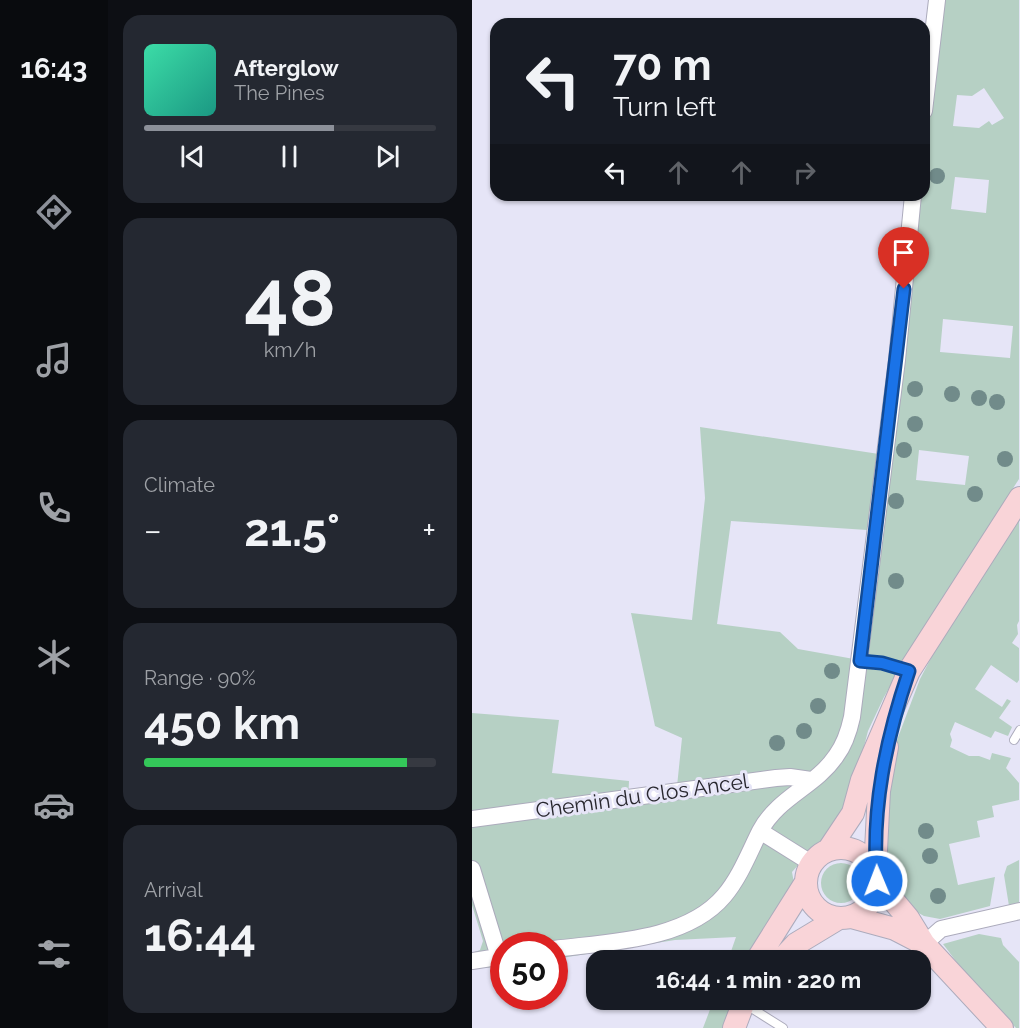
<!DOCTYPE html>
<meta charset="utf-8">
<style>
:root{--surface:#171b24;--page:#242831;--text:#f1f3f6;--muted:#9ea1a6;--line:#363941;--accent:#8c9099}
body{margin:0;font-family:Raleway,sans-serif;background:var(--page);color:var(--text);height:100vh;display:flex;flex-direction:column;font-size:22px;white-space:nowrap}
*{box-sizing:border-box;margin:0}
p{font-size:20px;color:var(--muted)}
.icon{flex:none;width:33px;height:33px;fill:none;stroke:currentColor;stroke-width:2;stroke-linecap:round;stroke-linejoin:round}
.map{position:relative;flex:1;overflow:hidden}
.drawer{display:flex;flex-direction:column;gap:15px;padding:15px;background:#0d0f14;width:364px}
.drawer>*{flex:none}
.top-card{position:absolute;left:18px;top:18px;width:440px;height:183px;border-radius:18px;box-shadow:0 2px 4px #0004;background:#171b24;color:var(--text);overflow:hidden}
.speed{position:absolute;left:18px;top:932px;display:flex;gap:12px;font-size:30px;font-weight:700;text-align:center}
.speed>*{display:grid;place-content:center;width:78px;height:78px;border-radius:50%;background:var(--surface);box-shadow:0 2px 4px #0004;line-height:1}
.speed .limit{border:9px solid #d22;background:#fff;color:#111}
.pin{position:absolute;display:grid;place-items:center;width:51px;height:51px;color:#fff;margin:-62px -26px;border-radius:50% 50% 50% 0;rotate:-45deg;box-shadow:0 0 6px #0007}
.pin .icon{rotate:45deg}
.me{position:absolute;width:66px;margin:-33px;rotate:359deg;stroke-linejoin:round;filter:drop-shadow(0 0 4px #0008)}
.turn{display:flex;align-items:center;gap:21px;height:126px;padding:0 24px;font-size:27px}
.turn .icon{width:78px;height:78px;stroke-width:2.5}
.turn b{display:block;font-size:42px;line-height:51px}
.lanes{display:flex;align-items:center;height:57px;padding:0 24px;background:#0003;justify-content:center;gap:30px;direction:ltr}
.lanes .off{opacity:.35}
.big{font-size:45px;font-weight:700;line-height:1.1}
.drawer .widget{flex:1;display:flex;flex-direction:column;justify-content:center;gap:9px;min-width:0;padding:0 21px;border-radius:18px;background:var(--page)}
.drawer .dial{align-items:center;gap:0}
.dial b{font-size:78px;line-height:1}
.song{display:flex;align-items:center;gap:18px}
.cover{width:72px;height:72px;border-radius:9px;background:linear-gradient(135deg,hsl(160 70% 55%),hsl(170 70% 35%))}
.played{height:6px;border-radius:3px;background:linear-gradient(90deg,var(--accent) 65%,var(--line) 65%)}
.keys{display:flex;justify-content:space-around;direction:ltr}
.heat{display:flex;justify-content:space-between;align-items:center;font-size:33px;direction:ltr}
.charge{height:9px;border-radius:4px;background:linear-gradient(90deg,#34c759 90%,var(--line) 0)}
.trip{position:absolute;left:114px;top:950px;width:345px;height:60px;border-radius:18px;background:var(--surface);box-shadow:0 2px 4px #0004;font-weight:700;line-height:60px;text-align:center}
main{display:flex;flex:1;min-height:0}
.tabs{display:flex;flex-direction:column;width:108px;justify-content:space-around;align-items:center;background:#090b0e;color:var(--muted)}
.tabs .icon{width:42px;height:42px}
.tabs .selected{color:var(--accent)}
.tabs b{font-size:27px;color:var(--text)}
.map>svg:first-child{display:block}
.green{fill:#b6d0c4;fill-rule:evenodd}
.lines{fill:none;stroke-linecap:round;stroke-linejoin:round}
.lane-casing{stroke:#acabbc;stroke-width:10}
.street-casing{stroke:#acabbc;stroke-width:18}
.secondary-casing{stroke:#acabbc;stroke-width:24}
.lane{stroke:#fff;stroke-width:8}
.street{stroke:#fff;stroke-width:16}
.secondary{stroke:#f9d4d8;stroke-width:22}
.tree{fill:#718b8a}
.route-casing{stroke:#114b97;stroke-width:15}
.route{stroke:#1a73e8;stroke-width:10}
.labels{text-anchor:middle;stroke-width:6;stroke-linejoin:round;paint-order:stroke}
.street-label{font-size:21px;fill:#28272e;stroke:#e6e5f7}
</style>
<main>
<nav class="tabs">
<b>16:43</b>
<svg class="icon selected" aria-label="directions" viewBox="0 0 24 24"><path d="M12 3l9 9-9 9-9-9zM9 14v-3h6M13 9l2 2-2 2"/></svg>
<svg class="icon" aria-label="music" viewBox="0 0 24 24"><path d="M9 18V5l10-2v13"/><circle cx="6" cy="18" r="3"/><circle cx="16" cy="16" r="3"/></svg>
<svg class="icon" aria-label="phone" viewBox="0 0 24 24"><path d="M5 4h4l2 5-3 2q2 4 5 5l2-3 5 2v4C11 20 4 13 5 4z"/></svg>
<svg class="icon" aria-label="climate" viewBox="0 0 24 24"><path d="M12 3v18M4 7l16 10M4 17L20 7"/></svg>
<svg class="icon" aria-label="car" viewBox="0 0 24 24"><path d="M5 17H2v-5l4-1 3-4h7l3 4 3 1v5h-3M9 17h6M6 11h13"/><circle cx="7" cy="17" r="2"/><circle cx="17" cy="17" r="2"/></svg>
<svg class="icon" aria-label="filters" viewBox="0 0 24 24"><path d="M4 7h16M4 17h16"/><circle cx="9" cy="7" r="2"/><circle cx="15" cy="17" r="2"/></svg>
</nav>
<section class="drawer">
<div class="widget">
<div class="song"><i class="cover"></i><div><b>Afterglow</b><p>The Pines</p></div></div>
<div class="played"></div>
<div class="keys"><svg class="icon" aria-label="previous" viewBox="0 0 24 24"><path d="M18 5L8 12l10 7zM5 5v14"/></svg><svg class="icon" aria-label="pause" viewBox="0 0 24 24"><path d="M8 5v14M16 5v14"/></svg><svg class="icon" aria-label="next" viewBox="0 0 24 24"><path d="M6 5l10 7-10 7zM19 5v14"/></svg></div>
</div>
<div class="widget dial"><b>48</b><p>km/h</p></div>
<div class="widget"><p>Climate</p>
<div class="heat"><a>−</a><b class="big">21.5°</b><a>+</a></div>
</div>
<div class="widget"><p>Range · 90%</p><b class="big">450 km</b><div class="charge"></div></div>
<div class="widget"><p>Arrival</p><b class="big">16:44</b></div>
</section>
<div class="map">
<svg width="548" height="1028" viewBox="0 0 548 1028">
<rect width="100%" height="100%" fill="#e6e5f7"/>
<path class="green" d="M460,0H547V479L449,632L412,697L396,731L375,812L358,836L345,844L320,872L322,883L277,960H256L264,937L203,940L83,959L82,945H32L31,966L0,969V953L8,950L11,941L0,905V713L87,720L80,773L157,781L156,801L204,796L210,738L183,726L159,613L220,620L233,498L228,427L407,454L438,195H452V79ZM512,88L532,118L520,125L517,121L507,128L481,126L485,95L500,96ZM483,177L517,180L514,213L479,209ZM471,319L541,326L538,358L468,352ZM447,450L497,456L493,485L444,480ZM259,521L395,530L382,659L326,649L308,632L245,624Z
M547,514V621L545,625L546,634L540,643L547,648V680L545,683L519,665L503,689L530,707L535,699L539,701L527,718L540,727L536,736L523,731L519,738L483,722L478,734L480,740L478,747L497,756H507L518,760L520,753L539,758L534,768L547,783V800L520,806L522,817L505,821L508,837L477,844L486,885L523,877L518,906L468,919L452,916L441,910L420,884L415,874L413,826L420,765L425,740L448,679L467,643Z
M547,860V903L537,906L532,875L535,866Z
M349 883a20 20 0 1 1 40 0a20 20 0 1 1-40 0Z
M507,934L529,938L531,945L547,962V1028H544L502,985L471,944Z
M242,999H261L250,1028H231Z"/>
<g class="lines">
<defs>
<path id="lane" d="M388,661L410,663L435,670
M542,740L548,730
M437,957L449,946
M273,1004L311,1028"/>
<path id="street" d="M452,111L465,0
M0,819L304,778L318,777L339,780
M339,863L288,831C307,796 343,787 364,756C373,744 377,731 380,717L425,360L441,195
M0,869L27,957
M452,944L469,929L548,911
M82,949C136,942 214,941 252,896C268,877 277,853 288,831
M0,961L32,956"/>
<path id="secondary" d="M334 883a35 35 0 1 1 70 0a35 35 0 1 1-70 0Z
M357,849L381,813L390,780L437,671L548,498
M403,870L407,791L415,747
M405,881L436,918L452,944L530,1028
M379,917L423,929L452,944
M285,960L334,882
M309,960L324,944L367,918
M262,1028L273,999"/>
</defs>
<use href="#lane" class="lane-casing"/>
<use href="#street" class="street-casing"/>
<use href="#secondary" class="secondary-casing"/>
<use href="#lane" class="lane"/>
<use href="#street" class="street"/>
<use href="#secondary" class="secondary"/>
</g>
<g class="tree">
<circle cx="465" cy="176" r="8"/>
<circle cx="443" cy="389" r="8"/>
<circle cx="480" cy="394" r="8"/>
<circle cx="507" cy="398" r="8"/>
<circle cx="525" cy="402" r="8"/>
<circle cx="443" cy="424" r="8"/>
<circle cx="432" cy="450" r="8"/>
<circle cx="533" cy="459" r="8"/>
<circle cx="503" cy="494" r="8"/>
<circle cx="424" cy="501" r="8"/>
<circle cx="424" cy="581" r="8"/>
<circle cx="360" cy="671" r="8"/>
<circle cx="346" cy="706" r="8"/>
<circle cx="332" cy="731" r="8"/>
<circle cx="305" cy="743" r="8"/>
<circle cx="454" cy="831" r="8"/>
<circle cx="458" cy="856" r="8"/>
<circle cx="466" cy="896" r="8"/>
</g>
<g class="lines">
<defs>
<path id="route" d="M405,881C399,809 414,739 437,671L410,663L388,661L432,289"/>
</defs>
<use href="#route" class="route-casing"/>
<use href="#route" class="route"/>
</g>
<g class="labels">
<g class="street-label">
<text transform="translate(170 796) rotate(-8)" y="7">Chemin du Clos Ancel</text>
</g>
</g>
</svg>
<div class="speed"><div class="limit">50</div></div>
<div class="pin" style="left:432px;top:289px;background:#d93025"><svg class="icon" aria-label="arrive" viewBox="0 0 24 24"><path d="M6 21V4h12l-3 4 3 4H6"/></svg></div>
<svg class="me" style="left:405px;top:881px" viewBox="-20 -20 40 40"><circle r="17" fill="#1a73e8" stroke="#fff" stroke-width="3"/><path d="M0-11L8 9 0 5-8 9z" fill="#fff"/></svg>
<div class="trip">16:44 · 1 min · 220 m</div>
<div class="top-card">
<div class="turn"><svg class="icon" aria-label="left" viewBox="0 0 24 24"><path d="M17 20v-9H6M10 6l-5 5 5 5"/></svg><div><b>70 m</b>Turn left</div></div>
<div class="lanes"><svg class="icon" aria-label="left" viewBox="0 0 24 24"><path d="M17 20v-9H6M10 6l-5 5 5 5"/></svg><svg class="icon off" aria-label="ahead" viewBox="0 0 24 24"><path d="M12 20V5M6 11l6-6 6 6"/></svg><svg class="icon off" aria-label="ahead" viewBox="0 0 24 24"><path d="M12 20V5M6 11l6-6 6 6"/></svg><svg class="icon off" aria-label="right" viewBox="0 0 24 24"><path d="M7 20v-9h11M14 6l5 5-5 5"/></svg></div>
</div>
</div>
</main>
